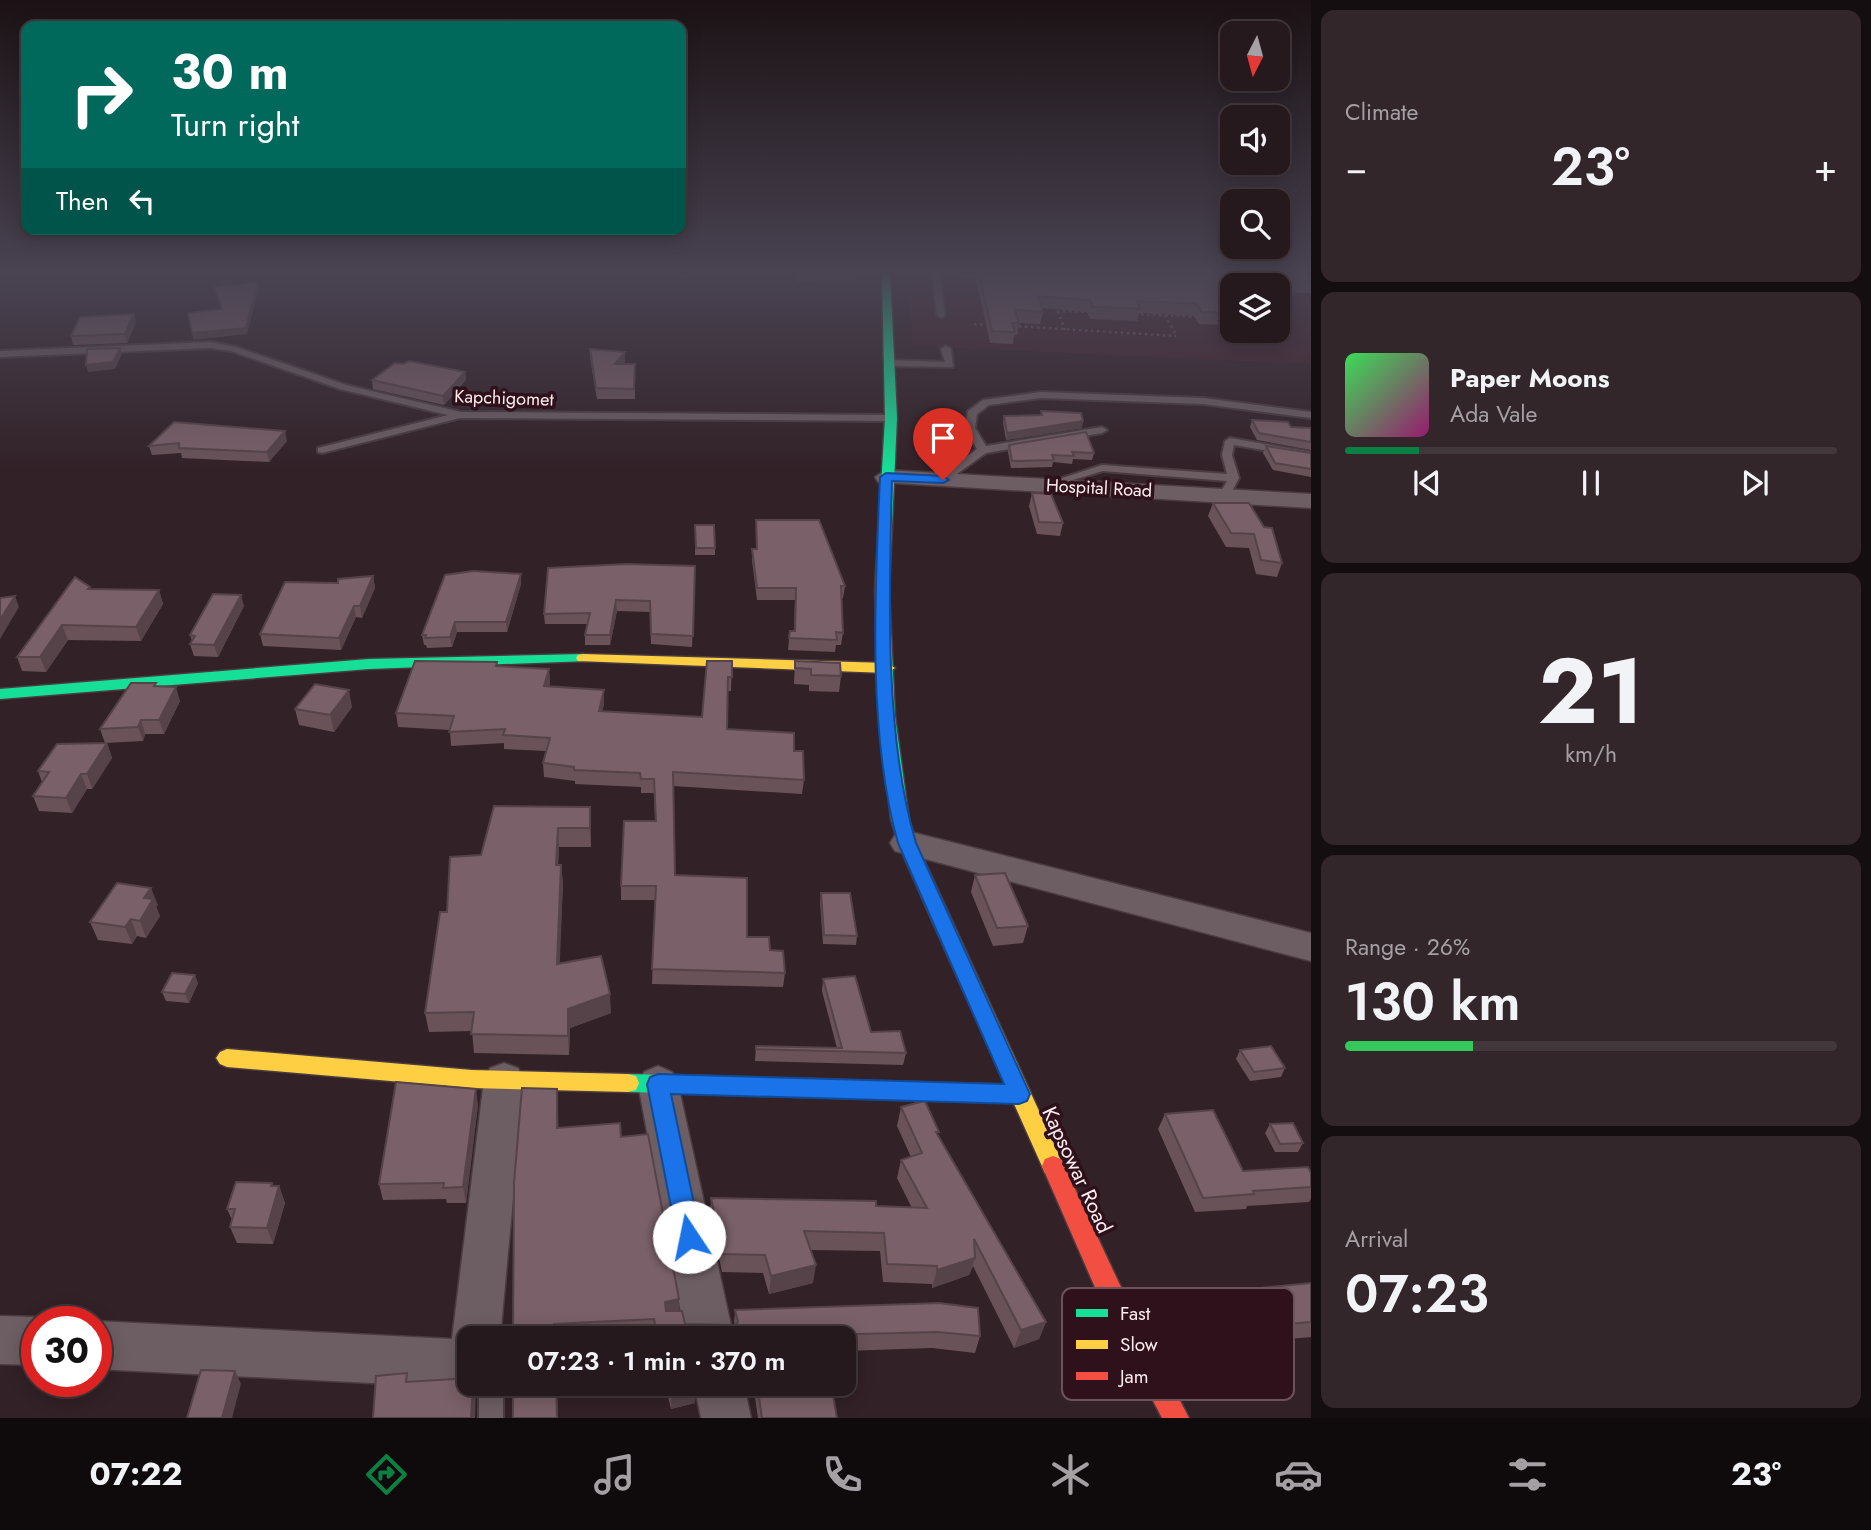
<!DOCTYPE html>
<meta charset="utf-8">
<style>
:root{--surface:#26191d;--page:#32262a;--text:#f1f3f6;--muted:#a4a0a4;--line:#42383b;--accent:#0b8043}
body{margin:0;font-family:Jost,sans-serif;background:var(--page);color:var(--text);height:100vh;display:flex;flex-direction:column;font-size:26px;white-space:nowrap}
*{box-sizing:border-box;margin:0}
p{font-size:23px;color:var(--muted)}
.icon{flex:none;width:38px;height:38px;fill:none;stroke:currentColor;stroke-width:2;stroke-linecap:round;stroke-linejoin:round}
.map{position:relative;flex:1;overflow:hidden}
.sheet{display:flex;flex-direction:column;gap:10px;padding:10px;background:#150e10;width:560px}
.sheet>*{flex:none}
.top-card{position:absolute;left:21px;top:21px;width:665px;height:214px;border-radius:14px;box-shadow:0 4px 18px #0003,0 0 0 2px var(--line);background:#00695c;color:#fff;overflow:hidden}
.needle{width:46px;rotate:186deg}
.controls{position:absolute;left:1220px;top:21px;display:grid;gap:14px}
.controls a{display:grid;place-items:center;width:70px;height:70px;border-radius:14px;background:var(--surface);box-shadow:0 4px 18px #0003,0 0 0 2px var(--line);font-size:35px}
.speed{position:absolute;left:21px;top:1306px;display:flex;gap:14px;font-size:35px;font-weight:700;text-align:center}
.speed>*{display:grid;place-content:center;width:91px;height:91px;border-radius:50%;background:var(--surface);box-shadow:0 4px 18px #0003,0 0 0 2px var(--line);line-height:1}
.speed .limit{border:10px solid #d22;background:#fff;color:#111}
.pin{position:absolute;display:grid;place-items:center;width:60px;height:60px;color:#fff;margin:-72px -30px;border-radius:50% 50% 50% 0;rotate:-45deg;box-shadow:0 0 7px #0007}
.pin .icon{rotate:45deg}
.me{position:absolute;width:77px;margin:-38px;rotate:349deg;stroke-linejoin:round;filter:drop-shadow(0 0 5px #0008)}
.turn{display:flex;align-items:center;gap:24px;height:147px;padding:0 35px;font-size:32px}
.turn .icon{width:91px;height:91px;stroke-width:2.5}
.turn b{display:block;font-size:49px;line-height:60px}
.then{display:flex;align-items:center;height:66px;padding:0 35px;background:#0003;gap:14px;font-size:26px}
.big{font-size:52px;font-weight:600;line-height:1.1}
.sheet .tile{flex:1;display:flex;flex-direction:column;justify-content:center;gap:10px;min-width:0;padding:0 24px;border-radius:14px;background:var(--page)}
.sheet .dial{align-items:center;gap:0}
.dial b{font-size:91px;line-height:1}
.song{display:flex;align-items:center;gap:21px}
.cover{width:84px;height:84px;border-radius:10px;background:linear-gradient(135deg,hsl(130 70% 55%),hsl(320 70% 35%))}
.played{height:7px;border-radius:4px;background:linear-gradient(90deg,var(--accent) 15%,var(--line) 15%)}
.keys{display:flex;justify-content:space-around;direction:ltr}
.heat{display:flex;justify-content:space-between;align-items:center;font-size:38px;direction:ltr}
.charge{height:10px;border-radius:5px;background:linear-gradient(90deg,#34c759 26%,var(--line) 0)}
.trip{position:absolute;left:457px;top:1326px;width:399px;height:70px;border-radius:14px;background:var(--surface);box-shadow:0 4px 18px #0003,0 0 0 2px var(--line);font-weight:600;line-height:70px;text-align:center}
.menu{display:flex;height:112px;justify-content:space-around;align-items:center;background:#0f0a0c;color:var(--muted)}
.menu .icon{width:49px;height:49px}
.menu .on{color:var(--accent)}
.menu b{font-size:32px;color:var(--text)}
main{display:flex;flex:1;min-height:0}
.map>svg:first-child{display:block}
.built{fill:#43212b;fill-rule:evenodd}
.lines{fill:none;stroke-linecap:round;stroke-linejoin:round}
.lane-casing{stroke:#4a3c41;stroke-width:4}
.street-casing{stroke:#4a3c41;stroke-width:3}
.fast-casing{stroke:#4a3c41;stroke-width:3}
.slow-casing{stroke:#4a3c41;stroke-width:3}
.jam-casing{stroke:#4a3c41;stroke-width:3}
.path{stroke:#6d5f63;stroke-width:2.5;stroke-dasharray:2.5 3.5;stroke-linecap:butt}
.lane{fill:#6d5e63;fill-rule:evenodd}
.street{fill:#6d5e63;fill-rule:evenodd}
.fast{fill:#16e098;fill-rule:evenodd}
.slow{fill:#ffcf43;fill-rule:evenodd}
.jam{fill:#f24e42;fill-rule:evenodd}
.wall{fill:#695359}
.shaded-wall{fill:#554349}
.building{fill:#7a6068;stroke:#554349;stroke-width:2}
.route{fill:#1a73e8;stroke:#114b97;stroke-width:2}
.labels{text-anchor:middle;stroke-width:7;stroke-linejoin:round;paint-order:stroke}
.far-street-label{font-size:18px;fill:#fdecf0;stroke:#2e111a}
.street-label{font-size:21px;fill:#fdecf0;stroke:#2e111a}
.key{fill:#2e111a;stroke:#6c535a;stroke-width:2}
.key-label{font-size:19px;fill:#fdecf0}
</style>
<main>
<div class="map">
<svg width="1311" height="1418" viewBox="0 0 1311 1418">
<rect width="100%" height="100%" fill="#322127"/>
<path class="built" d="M906,274H1311V364L913,346ZM1232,285H1278V331H1232Z"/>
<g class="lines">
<defs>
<path id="lane" d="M932,274H940L945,315L941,318L937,315Z
M210,342L236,347L346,385L461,412L891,415L896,418L891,421L460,418L322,453L318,452V448L448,415L340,389L231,351L210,348L0,357V351Z
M946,346L951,349L953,367L890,366L885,363L890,360L945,362L941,349Z
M1041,392L1203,398L1311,412V418L1203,404L1041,398L989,405L977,414L975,428L986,446L1102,427L1107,430L1102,433L986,453L947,481H939V477L977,449L965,428L968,411L983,400Z
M1230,438L1311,452V458L1234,445L1232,455L1239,478L1229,497L1225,498L1219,495L1227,481L1103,471L1046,488L1041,485L1102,465L1227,474L1222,455L1225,441Z
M479,1384H503V1418H479Z"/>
<path id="street" d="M886,470L1311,494V508L878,482L875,477Z
M907,831L1311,933V961L895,851L890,843L895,835Z
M504,1063L518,1068L524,1080L500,1339H469V1384H479L469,1388L96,1369V1321L452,1339L484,1080L490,1068Z
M658,1066L672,1072L678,1084L734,1339H686L638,1084L644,1072Z
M0,1316L37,1317L48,1321H37V1365L0,1364Z
M694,1384H744L751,1418H701Z"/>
<path id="fast" d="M882,274H890L897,418L889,590L895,716L909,819L916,843L953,923L950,928L943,930L936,928L933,923L898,843L891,819L879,716L875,590L885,418Z
M583,654L588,655L590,658L588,661L369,669L0,699V689L369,659Z
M628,1074L1019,1085L1027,1087L1030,1094L1027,1101L1019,1103L628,1092L620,1090L617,1083L620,1076Z"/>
<path id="slow" d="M583,654L887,663L895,668L887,673L578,661L576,658L578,655Z
M943,916L950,918L953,923L1061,1159L1064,1166L1061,1173L1053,1176L1045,1173L933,923L936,918Z
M227,1049L472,1070L628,1074L636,1076L639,1083L636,1090L628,1092L472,1088L227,1067L220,1064L216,1058L220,1052Z"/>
<path id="jam" d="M1053,1156L1061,1159L1119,1283L1189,1418H1162L1101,1301L1042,1166L1045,1159Z"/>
</defs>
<use href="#lane" class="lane-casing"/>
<use href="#street" class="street-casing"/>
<use href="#fast" class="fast-casing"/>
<use href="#slow" class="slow-casing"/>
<use href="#jam" class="jam-casing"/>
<path class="path" d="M1057,311L1092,312
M1058,311L1065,330
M1135,314L1200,317
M1165,315L1176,335
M974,324L990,325
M1013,326L1176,336"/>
<use href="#lane" class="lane"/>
<use href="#street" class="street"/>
<use href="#fast" class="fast"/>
<use href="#slow" class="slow"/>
<use href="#jam" class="jam"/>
</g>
<path class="wall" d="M957,274H1311V293L1278,292V285H1232V325L1199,324L1194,316L1178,315L1139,313L1137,321L1090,319L1087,312L1042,308L1043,312L1040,324L1019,323L1017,335H1014L1013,344L990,343L976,279L958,278Z
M136,323L127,343L73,345L71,336Z
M590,349L625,362L623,364H635V399H597L590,358Z
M403,364L465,372L466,380L444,405L373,389L372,380Z
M1041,411L1082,428L1006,440L1003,423L1004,416L1041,415Z
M1252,420L1291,427L1311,428V450L1257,440L1250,427Z
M174,422L287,441L269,462L182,458L181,453L152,455L149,446Z
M1009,445L1094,453L1092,460L1073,459L1072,464L1053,462L1052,467L1011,468L1008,452Z
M1266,446L1311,453V477L1273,470L1263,453Z
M1032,493L1063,523L1060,536L1037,534L1029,506Z
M1213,503H1249L1282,563L1277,577L1256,574L1249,548L1226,547L1208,516Z
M756,520L845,586L843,598H841L843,633L841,645H836L835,652L788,650L790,631H794L795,600H757L752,561V549H756Z
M695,525L715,548V555H695Z
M695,566L692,647L651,644L650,612L617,611L610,645H585V635L588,624H545L544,614Z
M521,574V584L507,632H457L452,647L427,648L426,645H424L422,635Z
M373,576L375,588L362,618L356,617L341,650L263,646L260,634L338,583Z
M90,587V589L159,590L163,604L141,641L68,640L46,672L22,671L17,657Z
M244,606L218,657L194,656L190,644L192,641L190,635Z
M732,661L731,691H728L727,729L794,751L804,780L802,794L673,786L675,875L747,937L770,950L785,973L783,987L652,984L655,900H621V886L655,821L654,793H641V787L575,784V781L544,777L543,763L546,751L504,749V743L451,746L450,730L398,727L396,713L498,666L549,669L550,683L549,687L604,704L602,712L702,717Z
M795,661L841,676L839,692L809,691V685L794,684Z
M157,686L180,701L164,734H145L143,741L105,743L100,729Z
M352,707L334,732L299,725L295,709Z
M107,743L112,758L92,789H87L72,813L39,811L33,796L42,782L38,771Z
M590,807L591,847H559L558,865H561L563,884L559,963L611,1013L570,1028L569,1055L474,1053L472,1031L429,1032L425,1013L447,912L481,855Z
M975,875L1028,926L1023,943L993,946L971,892Z
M821,893L857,936L856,945L823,944L820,902Z
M158,905L156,907L160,916L146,938L137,936L132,944L98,940L90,922Z
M823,979L871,1032L906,1053L903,1065L755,1061L756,1046L837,1048L822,991Z
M198,983L189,1003L166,1001L162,992Z
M1240,1050L1285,1068L1281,1077L1250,1081L1236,1059Z
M478,1105L466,1203H447L446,1199L383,1200L379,1184Z
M558,1107V1128L621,1137L679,1311L685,1324L734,1325L735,1310L980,1336L975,1353L932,1348L844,1351V1339H654V1335L595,1339H513Z
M901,1107L938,1136L1046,1322L1039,1339L1014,1348L973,1266L969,1275L932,1288V1284L883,1282L880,1251L810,1250L813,1283L769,1294L763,1273L722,1272L710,1216L711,1198L912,1208L897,1178L901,1160L911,1157L897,1126Z
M1165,1114L1243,1171L1311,1173V1199L1309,1202L1247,1206L1246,1209L1195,1212L1158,1129Z
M1270,1124L1303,1143L1298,1152H1275L1265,1133Z
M272,1183L273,1186H279L285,1203L273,1244L237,1243L230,1227L232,1220L227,1209Z
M1311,1283V1337L1266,1341L1249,1304L1259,1288Z
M665,1384H696L695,1403L671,1409Z
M753,1384H831L837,1418H758Z"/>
<path class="shaded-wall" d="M677,274H732L677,279Z
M810,274H860L859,278L797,283V275Z
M258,282L259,288L247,334L193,340L192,333Z
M134,314L136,323L127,343L125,334Z
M120,348L122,354L115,369L88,372L86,365Z
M625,352V362L615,374V364Z
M465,372L466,380L444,405L443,396Z
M1083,421L1082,428L1006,440L1007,433Z
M285,431L287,441L269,462L267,452Z
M521,574V584L507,632L506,622Z
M373,576L375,588L362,618L360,606Z
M159,590L163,604L141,641L136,627Z
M241,595L244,606L218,657L214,645Z
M15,596L19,607L0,639V620Z
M616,600L617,611L610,645V635Z
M354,606L356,617L341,650L339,638Z
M455,622L457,632L452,647L450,637Z
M62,625L68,640L46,672L40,657Z
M549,669L550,683L545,700L544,686Z
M176,687L180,701L164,734L159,720Z
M349,690L352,707L334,732L330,715Z
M604,690V704L599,725V711Z
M141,720L145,734L143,741L138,727Z
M107,743L112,758L92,789L87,774Z
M81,774L87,789L72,813L66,798Z
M558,828L559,847L557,884L556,865Z
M561,865L563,884L559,983L557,964Z
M151,888L158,905L156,907L160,916L146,938L140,921L144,898Z
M131,919L137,936L132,944L125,927Z
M195,975L198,983L189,1003L185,994Z
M610,994L611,1013L570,1028L569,1055L568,1036V1009Z
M476,1089L478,1105L466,1203L463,1187Z
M557,1089L558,1107L559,1146L557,1128Z
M272,1183L276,1195L279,1186L285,1203L273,1244L267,1228Z
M975,1258L969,1275L932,1288L937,1270Z
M816,1265L813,1283L769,1294L771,1276Z
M679,1299V1316L665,1319V1302Z
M1046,1322L1039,1339L1014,1348L1021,1330Z
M235,1371L241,1384L232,1418H222Z
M473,1384H475L476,1392L475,1418H471Z
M556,1384H557L558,1418H557Z
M696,1387L695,1403L671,1409V1393Z"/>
<path class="building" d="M979,274H1311V282L1245,279L1249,285H1232V313L1202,312L1197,304L1181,303L1137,301L1140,309L1093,307L1090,300L1038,296L1043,312L1015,310L1019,323H1012L1015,332L992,331Z
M258,282L246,328L192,333L188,313L222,309L214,287Z
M134,314L125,334L71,336L80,317Z
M120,348L113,362L86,365L87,349Z
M590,349L625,352L615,364H635L634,389L596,388Z
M409,361L465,372L443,396L372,380L395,363L403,364Z
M1041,411L1081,413L1083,421L1007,433L1004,416L1042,415Z
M1252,420L1288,422L1291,427L1311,428V442L1259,433Z
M174,422L285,431L267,452L179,448V443L149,446Z
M1086,432L1094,453L1072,452L1074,456L1052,455L1054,460L1012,461L1009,445Z
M1266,446L1311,453V469L1275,463Z
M1032,493L1051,494L1063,523L1039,522Z
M1213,503H1249L1264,527L1272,528L1282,563L1261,560L1254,534L1231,533Z
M756,520H819L845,586H841L843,633L836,632L837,640L789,638L790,631H795L796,588H757L752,549H757Z
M695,525H714L715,548H696Z
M626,564L695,566L693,636L651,634L650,601L616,600L610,635H585L590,613L544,614L548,568Z
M473,571L521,574L506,622H455L450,637L425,638L426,635H422L445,575Z
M373,576L360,606H354L339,638L260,634L285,582L338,583V579Z
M75,577L90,587L88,589L159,590L136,627L62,625L40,657H17Z
M213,594L241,595L214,645L190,644L195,636L190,635Z
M15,596L0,620V598Z
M415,661L497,662L496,666L549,669L544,686L604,690L599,711L702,717L707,661H732V677H728L727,729L794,733V751H803L804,780L673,772L675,875L747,878V937H769L770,950L783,951L785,973L652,969L656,886H621L624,821H656L654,779H641L640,773L574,770V767L543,763L550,738L503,735L505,729L449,732L454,716L396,713Z
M795,661L840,663L841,676L811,675V669L795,668Z
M131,683H156L154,686L176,687L159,720H141L138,727L100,729Z
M315,684L349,690L330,715L295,709Z
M107,743L87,774H81L66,798L33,796L49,772L38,771L57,744Z
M494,806L590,807V828H558L556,865H561L557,964L601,956L610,994L568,1009V1036L471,1034L474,1012L425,1013L440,912H447L450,857L481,855Z
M1005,873L1028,926L997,928L975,875Z
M117,883L151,888L144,898L153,899L140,921L131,919L125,927L90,922Z
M821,893H850L857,936L824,935Z
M172,973L195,975L185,994L162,992Z
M855,976L871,1032L900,1031L906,1053L756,1049V1046L842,1048L823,979Z
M1271,1046L1285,1068L1254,1072L1240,1050Z
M396,1082L476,1089L463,1187L443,1188L444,1183L379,1184Z
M522,1088L557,1089V1128L620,1123L621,1137L648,1134L679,1299L665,1302L666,1311H682L685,1324L735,1325L738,1322L735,1310L939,1303L978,1308L980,1336L937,1332L822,1335L823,1339H751V1336L705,1338V1339H658L654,1319L554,1324V1339H513L514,1183Z
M925,1101L939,1132H936L1046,1322L1021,1330L974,1239L975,1258L937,1270V1266L887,1264L884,1233L804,1231L816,1265L771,1276L765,1255L723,1254L711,1198L876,1201V1206L927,1208L901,1160L922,1153L901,1107Z
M1213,1110L1243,1171L1308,1167L1311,1173V1187L1253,1191L1254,1194L1203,1198L1165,1114Z
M1293,1123L1303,1143L1280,1144L1270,1124Z
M236,1182L272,1183L271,1186H279L267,1228L230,1227L235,1209H227Z
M1311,1283V1322L1277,1325L1259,1288Z
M201,1370L235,1371L222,1418H187Z
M407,1373L406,1382L469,1378V1384H473L471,1418H373L376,1376Z
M513,1384H556L557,1418H513Z
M669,1384H696V1387L671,1393Z
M757,1384H831L837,1418H762Z"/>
<linearGradient id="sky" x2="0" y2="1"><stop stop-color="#1c1215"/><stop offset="0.58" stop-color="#494352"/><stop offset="1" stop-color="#494352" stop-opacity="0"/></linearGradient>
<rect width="1311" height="472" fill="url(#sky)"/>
<path class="route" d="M886,473L943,476L949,480L943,483L892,481C889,592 884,736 916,843L1030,1094L1027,1101L1019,1104L671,1094L701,1237L698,1245L689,1248L680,1245L677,1237L647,1084L650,1077L658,1074L1004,1084L898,843C867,734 875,589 880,477Z"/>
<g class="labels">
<g class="far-street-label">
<text transform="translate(504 398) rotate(2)" y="6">Kapchigomet</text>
<text transform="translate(1099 488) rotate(3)" y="6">Hospital Road</text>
</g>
<g class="street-label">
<text transform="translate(1077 1170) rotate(65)" y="7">Kapsowar Road</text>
</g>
</g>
<rect x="1062" y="1288" width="232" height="112" rx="10" class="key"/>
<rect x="1076" y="1309" width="32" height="8" fill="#16e098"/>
<rect x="1076" y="1340" width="32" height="9" fill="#ffcf43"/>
<rect x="1076" y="1372" width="32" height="8" fill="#f24e42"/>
<g class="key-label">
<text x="1120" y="1320">Fast</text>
<text x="1120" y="1351">Slow</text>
<text x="1120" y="1383">Jam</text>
</g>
</svg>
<div class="controls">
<a><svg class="needle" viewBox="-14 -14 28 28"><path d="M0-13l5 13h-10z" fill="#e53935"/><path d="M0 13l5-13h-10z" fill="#a4a0a4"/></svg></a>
<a><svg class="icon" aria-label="sound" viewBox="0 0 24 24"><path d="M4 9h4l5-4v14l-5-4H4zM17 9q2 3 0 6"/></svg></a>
<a><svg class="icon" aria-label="search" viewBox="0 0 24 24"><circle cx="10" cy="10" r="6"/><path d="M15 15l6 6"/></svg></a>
<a><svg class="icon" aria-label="layers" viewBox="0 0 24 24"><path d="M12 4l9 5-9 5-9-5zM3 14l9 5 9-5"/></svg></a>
</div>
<div class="speed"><div class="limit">30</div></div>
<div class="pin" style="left:943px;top:480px;background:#d93025"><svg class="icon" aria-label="arrive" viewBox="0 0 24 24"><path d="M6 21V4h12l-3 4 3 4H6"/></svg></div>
<svg class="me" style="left:689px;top:1237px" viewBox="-20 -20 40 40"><circle r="19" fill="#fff"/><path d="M0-13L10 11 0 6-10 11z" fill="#1a73e8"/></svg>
<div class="trip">07:23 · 1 min · 370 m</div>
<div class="top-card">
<div class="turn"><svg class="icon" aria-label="right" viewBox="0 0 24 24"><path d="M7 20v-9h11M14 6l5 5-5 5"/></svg><div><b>30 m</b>Turn right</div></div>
<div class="then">Then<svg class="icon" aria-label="left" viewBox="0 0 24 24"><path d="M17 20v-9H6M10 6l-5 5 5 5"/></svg></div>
</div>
</div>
<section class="sheet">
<div class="tile"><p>Climate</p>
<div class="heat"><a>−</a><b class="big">23°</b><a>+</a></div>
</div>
<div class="tile">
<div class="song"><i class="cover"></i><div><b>Paper Moons</b><p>Ada Vale</p></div></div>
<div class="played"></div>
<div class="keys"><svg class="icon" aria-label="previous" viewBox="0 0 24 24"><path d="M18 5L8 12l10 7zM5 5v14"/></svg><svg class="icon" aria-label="pause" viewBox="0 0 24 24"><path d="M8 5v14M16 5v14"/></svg><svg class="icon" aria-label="next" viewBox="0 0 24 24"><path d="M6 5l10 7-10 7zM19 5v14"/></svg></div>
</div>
<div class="tile dial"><b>21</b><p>km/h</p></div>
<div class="tile"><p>Range · 26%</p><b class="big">130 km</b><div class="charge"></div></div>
<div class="tile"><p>Arrival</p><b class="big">07:23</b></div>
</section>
</main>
<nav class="menu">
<b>07:22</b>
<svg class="icon on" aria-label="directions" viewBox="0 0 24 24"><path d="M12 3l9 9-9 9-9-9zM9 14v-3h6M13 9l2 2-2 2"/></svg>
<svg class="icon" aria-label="music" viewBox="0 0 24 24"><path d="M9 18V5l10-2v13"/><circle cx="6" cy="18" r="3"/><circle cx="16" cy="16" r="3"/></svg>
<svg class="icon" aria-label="phone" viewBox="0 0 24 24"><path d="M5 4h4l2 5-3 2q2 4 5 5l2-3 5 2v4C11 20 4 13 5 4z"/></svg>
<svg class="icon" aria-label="climate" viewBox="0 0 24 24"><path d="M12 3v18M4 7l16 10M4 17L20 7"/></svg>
<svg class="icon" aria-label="car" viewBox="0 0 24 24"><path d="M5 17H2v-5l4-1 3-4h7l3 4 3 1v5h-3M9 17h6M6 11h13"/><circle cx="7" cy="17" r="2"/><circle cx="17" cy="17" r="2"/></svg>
<svg class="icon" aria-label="filters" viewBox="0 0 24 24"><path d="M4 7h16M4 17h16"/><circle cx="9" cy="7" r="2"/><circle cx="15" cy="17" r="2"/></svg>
<b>23°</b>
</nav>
